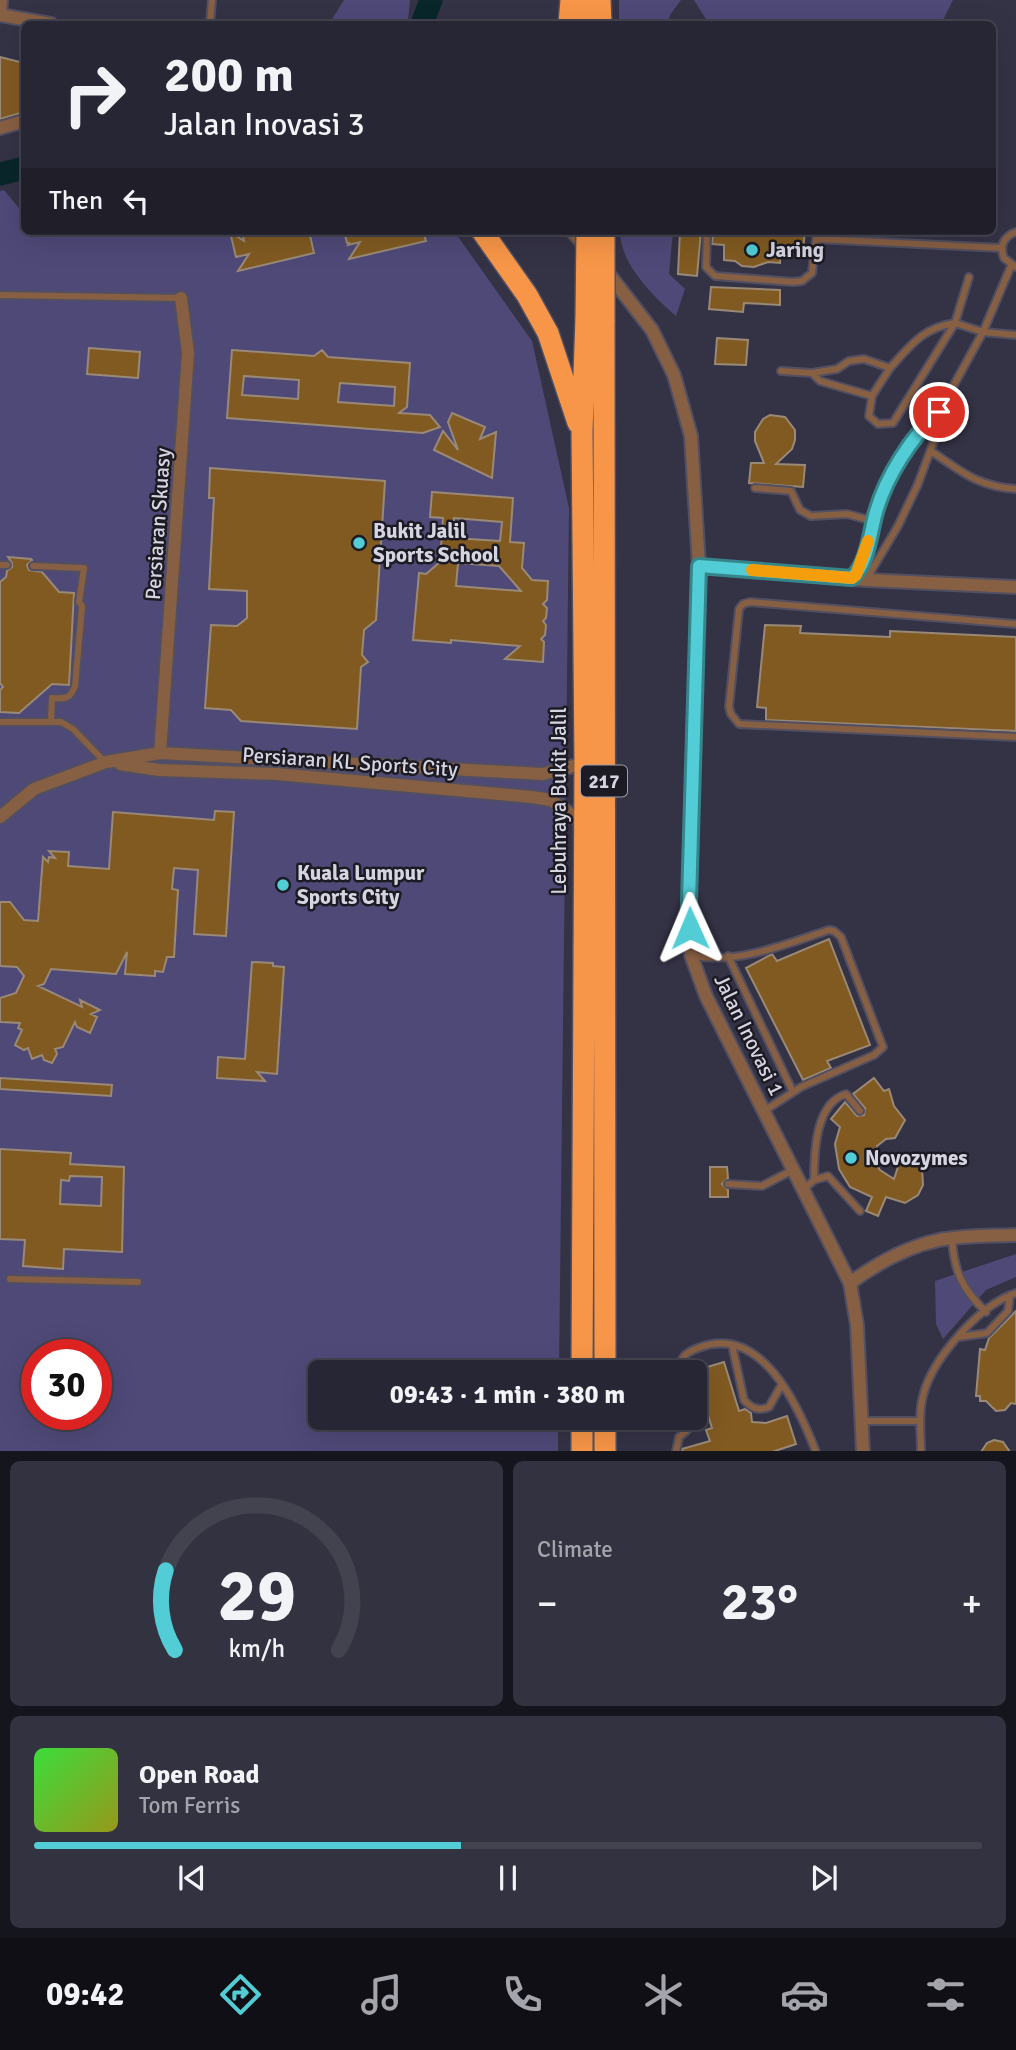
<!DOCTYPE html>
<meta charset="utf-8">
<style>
:root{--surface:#272634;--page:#333240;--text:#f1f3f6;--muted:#a4a5ac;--line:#43434f;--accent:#52ccd5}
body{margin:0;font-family:Signika,sans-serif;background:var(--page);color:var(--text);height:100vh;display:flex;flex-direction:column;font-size:26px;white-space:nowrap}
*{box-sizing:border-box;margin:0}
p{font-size:23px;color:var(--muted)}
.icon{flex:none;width:38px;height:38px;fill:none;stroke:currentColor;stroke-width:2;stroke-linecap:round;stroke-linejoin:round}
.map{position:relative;height:1451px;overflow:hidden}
.side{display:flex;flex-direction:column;gap:10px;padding:10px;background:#15151d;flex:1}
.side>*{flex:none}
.top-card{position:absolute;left:21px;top:21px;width:975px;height:214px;border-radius:10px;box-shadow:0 7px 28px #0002,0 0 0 2px var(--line);background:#272634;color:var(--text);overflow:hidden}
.speed{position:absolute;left:21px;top:1339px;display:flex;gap:14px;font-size:35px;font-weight:700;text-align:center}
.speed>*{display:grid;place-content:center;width:91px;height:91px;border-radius:50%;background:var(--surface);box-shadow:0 7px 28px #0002,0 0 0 2px var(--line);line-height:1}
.speed .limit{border:10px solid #d22;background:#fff;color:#111}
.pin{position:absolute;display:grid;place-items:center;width:60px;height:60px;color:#fff;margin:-30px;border:4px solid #fff;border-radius:50%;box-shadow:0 2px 7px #0007}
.me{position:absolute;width:77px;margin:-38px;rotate:359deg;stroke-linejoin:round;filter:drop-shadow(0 0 5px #0008)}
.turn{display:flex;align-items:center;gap:24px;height:147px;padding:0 28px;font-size:32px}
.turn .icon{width:91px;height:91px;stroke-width:2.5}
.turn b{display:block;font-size:49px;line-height:60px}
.then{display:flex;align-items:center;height:66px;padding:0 28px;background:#0003;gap:14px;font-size:26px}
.big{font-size:52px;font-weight:800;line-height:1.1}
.side .tile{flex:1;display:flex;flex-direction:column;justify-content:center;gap:10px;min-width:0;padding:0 24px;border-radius:10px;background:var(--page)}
.side .dial{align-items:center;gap:0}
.dial svg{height:182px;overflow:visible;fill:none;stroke:var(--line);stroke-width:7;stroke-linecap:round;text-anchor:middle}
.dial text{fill:var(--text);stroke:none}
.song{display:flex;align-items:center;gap:21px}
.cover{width:84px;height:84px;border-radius:10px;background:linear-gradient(135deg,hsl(120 70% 55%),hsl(60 70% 35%))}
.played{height:7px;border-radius:4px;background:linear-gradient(90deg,var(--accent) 45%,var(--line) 45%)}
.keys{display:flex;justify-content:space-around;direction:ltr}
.heat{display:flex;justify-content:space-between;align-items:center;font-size:38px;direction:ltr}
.side .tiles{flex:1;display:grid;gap:10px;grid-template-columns:1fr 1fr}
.tile:last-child{grid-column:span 2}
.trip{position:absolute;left:308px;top:1360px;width:399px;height:70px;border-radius:10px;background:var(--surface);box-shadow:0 7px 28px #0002,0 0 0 2px var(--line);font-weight:800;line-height:70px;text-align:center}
.tabs{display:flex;height:112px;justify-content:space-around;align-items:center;background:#100f15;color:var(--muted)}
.tabs .icon{width:49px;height:49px}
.tabs .current{color:var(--accent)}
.tabs b{font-size:32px;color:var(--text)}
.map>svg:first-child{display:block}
.green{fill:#4f4978;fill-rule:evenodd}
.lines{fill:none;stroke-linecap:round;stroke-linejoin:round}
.river{stroke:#09262a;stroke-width:23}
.building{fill:#805a21;stroke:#998976;stroke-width:2;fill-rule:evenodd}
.lane-casing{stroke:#514f61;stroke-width:10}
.street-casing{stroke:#514f61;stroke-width:16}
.highway-casing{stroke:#514f61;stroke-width:24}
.lane{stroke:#875f43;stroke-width:6}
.street{stroke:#875f43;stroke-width:12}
.highway{stroke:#f79648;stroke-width:21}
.highway-bridge-casing{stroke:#514f61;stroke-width:24;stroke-linecap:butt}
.highway-bridge{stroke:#f79648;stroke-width:21}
.route-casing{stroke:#35858a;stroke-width:18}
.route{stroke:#52ccd5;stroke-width:12}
.slow{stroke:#f59e0b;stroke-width:12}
.poi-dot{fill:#52ccd5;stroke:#1c1b24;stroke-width:2.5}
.labels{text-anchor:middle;stroke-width:5;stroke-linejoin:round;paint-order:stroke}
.shield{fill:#1c1b24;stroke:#9e9ca8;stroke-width:2}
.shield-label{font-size:19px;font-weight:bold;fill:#d5d4e1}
.poi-label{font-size:21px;font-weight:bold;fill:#d5d4e1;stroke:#1c1b24;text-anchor:start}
.street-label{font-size:21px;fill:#d5d4e1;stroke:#1c1b24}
</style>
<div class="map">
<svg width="1016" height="1452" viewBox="0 0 1016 1452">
<rect width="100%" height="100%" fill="#343245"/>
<path class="green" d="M344,0H410L408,21L404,24H329Z
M619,0H681L670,15L668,24H619Z
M694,0H953L941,24H709Z
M4,190L19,208H24V231H454L532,341L569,508L559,1372H320V1418H558V1451H0V191ZM37,1354H96V1414H37Z
M620,231H673L669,274L685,289L676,316C653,296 620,264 620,231Z
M1016,1254V1277L986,1290L943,1339L936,1324L935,1281Z"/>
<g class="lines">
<path class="river" d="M422,24L431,0
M0,174L24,168"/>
</g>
<path class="building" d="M0,57L24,63V112L0,119Z
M242,231H256L261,234L262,231H309L314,253L238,271L249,254L236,257L230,232L244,241Z
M344,231H423L426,241L349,259L360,242L348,245L349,243H347Z
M680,231H701L697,276L678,274Z
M713,231H805L803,250L780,249V263L768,262L754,267L742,266L735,261L724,260V245L712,244Z
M711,287L780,290V305L744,303L743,312L709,309Z
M717,338L748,340L746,365L715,364Z
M89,348L140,352L138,378L87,374Z
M232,350L314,356L322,350L328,357L410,363L407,407L399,413L430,415L440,427L423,433L227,418ZM244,376L299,380L298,399L242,395ZM340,383L395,387L394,406L338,402Z
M452,413L485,427L480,439L496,432L492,478L434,450L443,431L458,450L448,422Z
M770,415L785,417L795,430V440L792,449L776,464L805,465L803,487L749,483L751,463H764L755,441V432L763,419Z
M210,468L385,481L376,620L364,630L362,655L368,662L361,667L357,729L241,721L231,710L205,708L211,625L237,626L247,618V591L209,589L214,498H209Z
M432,492L513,498L510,542L524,543L522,568L532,580L548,581L547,600L543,604L547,608L546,618L543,621L546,625L545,635L541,639L544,642L543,662L505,659L520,646L451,640V643L413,640L419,573L426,574L440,562L443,518L430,517ZM454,518L502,522L500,541L453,538ZM458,563L499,566L521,591L456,586Z
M8,557L31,559L32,560L27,565L29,570L42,572L59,592L74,593L69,685L52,684L19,713L0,712V690L3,687L0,683V582L6,577L7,571L12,567V563Z
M765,625L801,626L800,633L890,637V631L1016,637V731L766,720V708L757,707Z
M215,811L234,812L226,936L194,934L198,870L174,868L172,889L178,890L174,957H167L163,972L155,971V976L125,974L127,952L116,974L51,969L44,984L38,986L82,1007L80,1000L100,1010L91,1014L97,1017L90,1033L77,1027L75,1022L63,1047L55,1049L57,1054L52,1063L44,1060L42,1055L32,1059L28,1048L24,1050L15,1045L22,1030L18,1028L20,1023L0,1022V998L16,993L24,976L17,967L0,966V902H10L24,920L38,921L43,857L48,862L49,857L55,858L49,851L69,852L68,866L109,869L113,812L214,820Z
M829,939L870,1045L827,1061L831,1068L803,1080L746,968L772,954L777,961Z
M252,962L273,963V966L284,967L277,1074L257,1072L265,1081L217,1078L218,1057L245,1059Z
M0,1078L112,1085L111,1096L0,1089Z
M874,1078L884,1091L889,1089L894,1106L905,1120L895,1138L886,1139L877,1146L875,1153L876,1164L880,1170L894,1179L901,1158L906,1155L915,1156L922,1168L923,1185L918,1195L905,1203L886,1197L878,1216L866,1211L872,1197L850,1187L839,1169L835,1144L840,1127L831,1119L845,1102L857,1116L864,1115L865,1108L853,1094Z
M0,1149L71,1153L70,1164L124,1167L122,1252L64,1249L63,1269L23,1266L25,1240L0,1239ZM70,1176L102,1177L101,1206L60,1204L61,1180L69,1181Z
M710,1167H727L728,1178L722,1184L728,1190V1197H710Z
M1016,1311V1404L1011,1403L1005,1410L996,1411L986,1401H980V1396H976L980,1349L985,1350L989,1338Z
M724,1362L739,1411L745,1409L751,1413L752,1422L766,1423L787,1416L796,1444L772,1452H683L682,1449L710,1441L706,1430L712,1428L694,1371Z
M994,1440L1003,1442L1010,1452H981L987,1443Z"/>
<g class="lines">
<defs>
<path id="lane" d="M210,24L212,0
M707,231L706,267L715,276L793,282L802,281L812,273L817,231
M1016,232C1004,236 999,246 1004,258L1016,267
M816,239L1002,248
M0,295L181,298
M781,371L812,373L820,381L872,396L869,416L878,424L893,423L955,323L983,332L1016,335
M812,373L837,369L849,361L864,359L890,368C911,345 922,328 955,323L969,277
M872,396L890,368
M931,451C962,472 977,486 1016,489
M755,488L791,491L800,510L811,516L847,514L873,521
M0,565H7
M33,566L84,568L79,602L82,606L75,686C70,699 66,699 52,698L51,721
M852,578C868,563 870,533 876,513C887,476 911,437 939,412
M867,578L898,526L918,484L935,438L939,412L983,332L1011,266
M1016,624L750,602L743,604L739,609L729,707L731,714L739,724L1016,737
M0,722H61L73,729L105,762
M693,955C734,966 789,943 829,930L834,931L841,937L883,1047L874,1055L801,1087L764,1111
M728,956L793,1092
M814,1180C814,1154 815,1103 846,1094L860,1111
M728,1184L762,1186L793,1170
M803,1190L814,1180L828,1176L860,1211
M952,1239C954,1271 962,1289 986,1312
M10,1279L138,1282
M959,1337L987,1333L1008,1311L1010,1295
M732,1345L744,1400C752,1409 759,1411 769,1407L782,1384
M680,1372C679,1358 685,1353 698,1348C761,1323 798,1405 816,1452
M863,1421H920
M676,1452L679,1437C687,1431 691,1428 689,1418
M921,1452C921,1434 918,1414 923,1396C932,1359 979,1305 1016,1293"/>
<path id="street" d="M0,15L51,24
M0,15L1,0
M0,128L24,121
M572,231L588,249
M604,268L652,330L674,375L691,436L699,566L689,901L691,955L706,996L850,1283L857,1325L863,1452
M699,566L866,580L1016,587
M160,753L188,353L181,298
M120,764L159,770L277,774L532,797L551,800L583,823
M0,817L34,789L106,762L160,753L543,774L585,763
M850,1283C876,1264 906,1247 939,1240C964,1235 991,1236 1016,1235"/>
<path id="highway" d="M584,0V24
M600,0L601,24
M569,24L571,0
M482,231L527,295L548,333L578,423
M604,320L605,1372
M582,1372L585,763L582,431L586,318
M605,1418V1452
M582,1452V1418"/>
</defs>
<use href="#lane" class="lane-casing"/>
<use href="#street" class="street-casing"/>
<use href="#highway" class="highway-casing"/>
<use href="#lane" class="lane"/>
<use href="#street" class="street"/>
<use href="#highway" class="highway"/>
<defs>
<path id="highway-bridge" d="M586,318L587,231
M604,320V231"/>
</defs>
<use href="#highway-bridge" class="highway-bridge-casing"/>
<use href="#highway-bridge" class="highway-bridge"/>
</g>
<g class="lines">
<defs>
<path id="route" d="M690,928L689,901L699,566L852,578C868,563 870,533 876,512C886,477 911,437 939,412"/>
</defs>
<use href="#route" class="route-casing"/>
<use href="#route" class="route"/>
<path class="slow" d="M752,570L852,578L856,575L868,541"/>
</g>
<g class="poi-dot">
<circle cx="752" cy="250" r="7"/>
<circle cx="359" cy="543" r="7"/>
<circle cx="283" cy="885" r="7"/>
<circle cx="851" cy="1158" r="7"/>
</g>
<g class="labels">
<rect class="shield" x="581" y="765.5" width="46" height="31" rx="5"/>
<g class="shield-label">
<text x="604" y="788">217</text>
</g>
<g class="poi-label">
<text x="766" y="257">Jaring</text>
<text x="373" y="538">Bukit Jalil<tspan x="373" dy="24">Sports School</tspan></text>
<text x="297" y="880">Kuala Lumpur<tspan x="297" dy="24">Sports City</tspan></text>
<text x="865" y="1165">Novozymes</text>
</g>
<g class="street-label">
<text transform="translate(158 524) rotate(-86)" y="7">Persiaran Skuasy</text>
<text transform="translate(350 762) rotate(4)" y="7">Persiaran KL Sports City</text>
<text transform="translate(559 801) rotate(-90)" y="7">Lebuhraya Bukit Jalil</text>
<text transform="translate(749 1035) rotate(64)" y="7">Jalan Inovasi 1</text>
</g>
</g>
</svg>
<div class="speed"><div class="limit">30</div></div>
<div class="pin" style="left:939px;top:412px;background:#d93025"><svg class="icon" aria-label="arrive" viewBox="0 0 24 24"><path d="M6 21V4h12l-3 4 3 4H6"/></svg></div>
<svg class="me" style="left:690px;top:928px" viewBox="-20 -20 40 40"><path d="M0-17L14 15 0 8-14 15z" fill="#52ccd5" stroke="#fff" stroke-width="4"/></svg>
<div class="trip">09:43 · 1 min · 380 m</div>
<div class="top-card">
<div class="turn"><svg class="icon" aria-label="right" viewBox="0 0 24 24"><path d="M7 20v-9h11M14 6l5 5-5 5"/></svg><div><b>200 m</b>Jalan Inovasi 3</div></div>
<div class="then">Then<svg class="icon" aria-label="left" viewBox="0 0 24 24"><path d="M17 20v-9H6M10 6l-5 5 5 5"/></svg></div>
</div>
</div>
<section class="side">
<div class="tiles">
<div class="tile dial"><svg viewBox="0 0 100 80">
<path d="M14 69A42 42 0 1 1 86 69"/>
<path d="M14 69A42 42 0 0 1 10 34" stroke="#52ccd5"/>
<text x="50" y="56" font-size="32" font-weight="700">29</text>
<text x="50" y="72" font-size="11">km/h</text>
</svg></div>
<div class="tile"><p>Climate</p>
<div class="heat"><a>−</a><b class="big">23°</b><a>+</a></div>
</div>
<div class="tile">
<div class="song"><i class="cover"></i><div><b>Open Road</b><p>Tom Ferris</p></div></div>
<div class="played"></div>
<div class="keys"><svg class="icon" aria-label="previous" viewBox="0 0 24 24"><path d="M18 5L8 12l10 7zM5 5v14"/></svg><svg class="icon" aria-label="pause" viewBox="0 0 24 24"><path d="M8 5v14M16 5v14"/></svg><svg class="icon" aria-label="next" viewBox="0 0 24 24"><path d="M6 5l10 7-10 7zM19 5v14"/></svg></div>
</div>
</div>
</section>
<nav class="tabs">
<b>09:42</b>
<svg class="icon current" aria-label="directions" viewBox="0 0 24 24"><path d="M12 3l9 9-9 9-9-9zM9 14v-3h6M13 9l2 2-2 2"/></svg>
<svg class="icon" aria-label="music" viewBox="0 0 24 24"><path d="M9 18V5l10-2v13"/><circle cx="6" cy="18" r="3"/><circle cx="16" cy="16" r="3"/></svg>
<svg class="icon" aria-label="phone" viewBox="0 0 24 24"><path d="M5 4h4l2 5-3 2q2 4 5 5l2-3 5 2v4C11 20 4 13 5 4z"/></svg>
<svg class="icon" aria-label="climate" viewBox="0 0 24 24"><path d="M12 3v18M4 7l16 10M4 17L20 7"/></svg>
<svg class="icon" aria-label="car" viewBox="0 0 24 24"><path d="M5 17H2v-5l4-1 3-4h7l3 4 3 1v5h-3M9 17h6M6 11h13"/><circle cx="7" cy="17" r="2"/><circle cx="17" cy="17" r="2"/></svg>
<svg class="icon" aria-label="filters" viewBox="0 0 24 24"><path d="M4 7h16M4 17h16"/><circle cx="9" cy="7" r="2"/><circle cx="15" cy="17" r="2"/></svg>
</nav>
